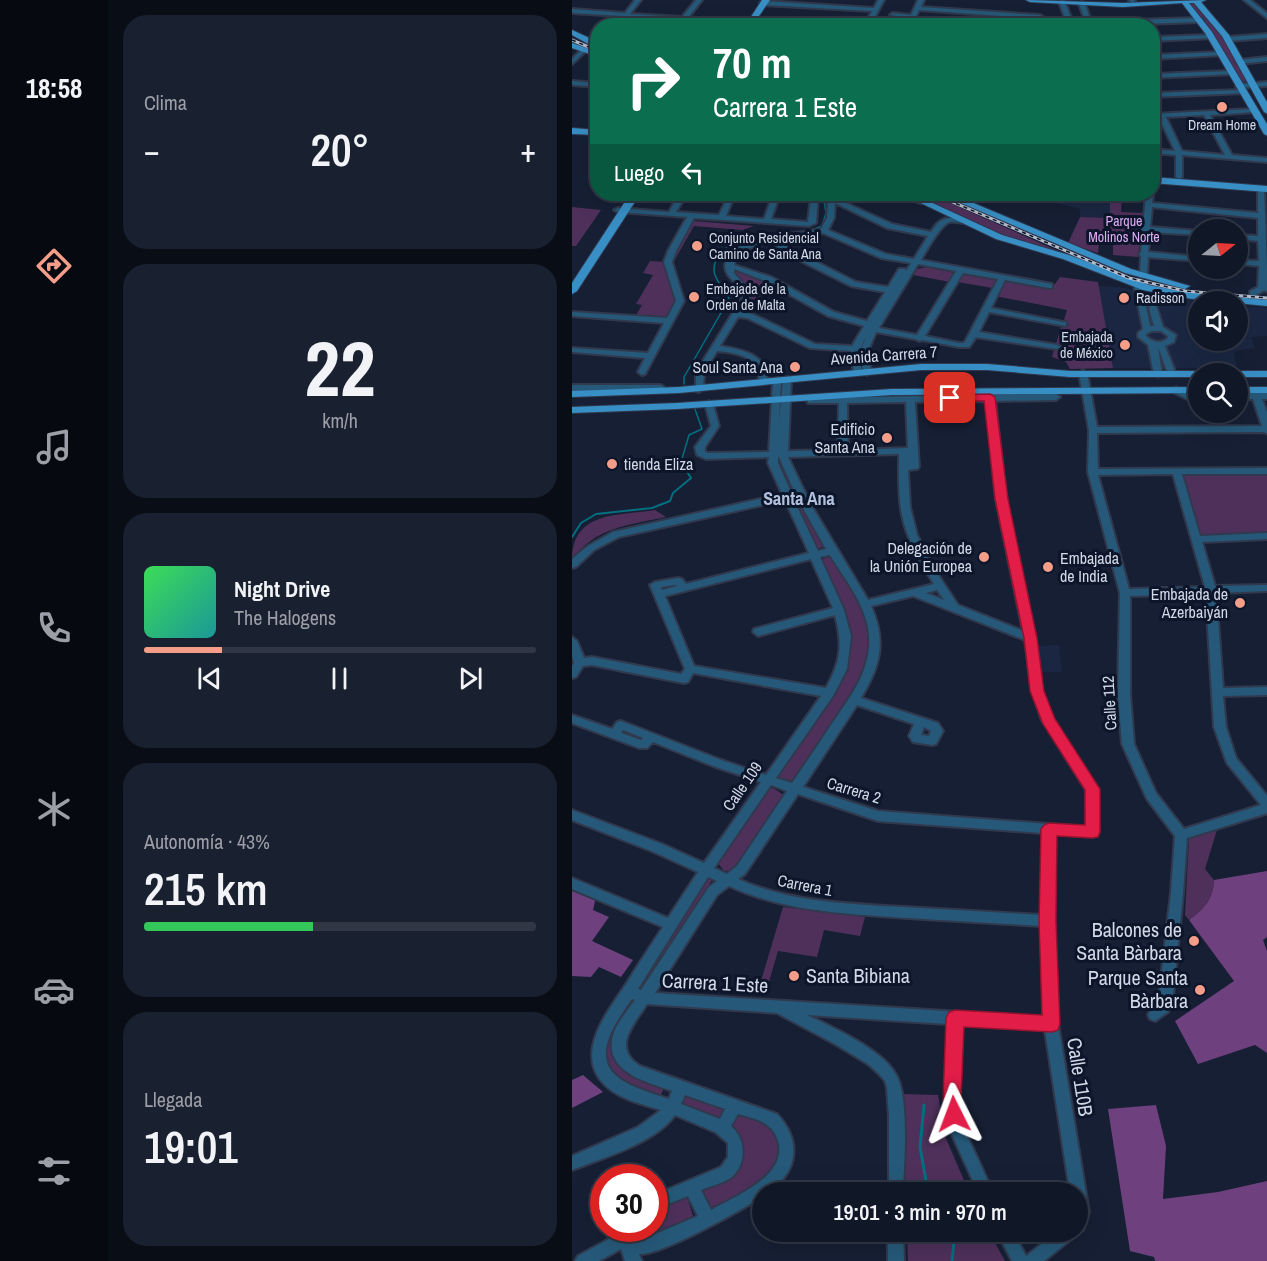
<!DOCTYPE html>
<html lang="es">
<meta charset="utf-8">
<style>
:root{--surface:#101727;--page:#19202f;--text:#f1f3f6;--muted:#9c9fa7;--line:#303644;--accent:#f49e8a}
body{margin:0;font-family:"Archivo Narrow",sans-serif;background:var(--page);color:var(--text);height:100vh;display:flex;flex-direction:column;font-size:22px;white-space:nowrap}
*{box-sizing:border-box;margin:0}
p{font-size:20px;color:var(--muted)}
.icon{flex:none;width:33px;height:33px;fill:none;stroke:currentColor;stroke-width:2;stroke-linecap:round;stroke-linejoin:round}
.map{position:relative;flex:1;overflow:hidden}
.sheet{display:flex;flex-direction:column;gap:15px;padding:15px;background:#090d15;width:464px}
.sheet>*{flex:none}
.top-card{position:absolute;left:18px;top:18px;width:570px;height:183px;border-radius:24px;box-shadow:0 6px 24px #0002,0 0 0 2px var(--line);background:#0b6e4f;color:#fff;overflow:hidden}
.needle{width:39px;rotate:72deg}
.fabs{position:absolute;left:616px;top:219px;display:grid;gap:12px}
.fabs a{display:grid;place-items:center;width:60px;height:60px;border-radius:50%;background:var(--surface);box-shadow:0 6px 24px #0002,0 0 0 2px var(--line);font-size:30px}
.speed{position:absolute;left:18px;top:1164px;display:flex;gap:12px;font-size:30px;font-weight:700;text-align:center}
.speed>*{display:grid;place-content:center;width:78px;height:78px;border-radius:50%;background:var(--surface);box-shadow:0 6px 24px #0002,0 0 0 2px var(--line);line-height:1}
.speed .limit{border:9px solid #d22;background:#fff;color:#111}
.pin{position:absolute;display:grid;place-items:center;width:51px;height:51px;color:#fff;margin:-26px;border-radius:12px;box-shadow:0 3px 9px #0006}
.me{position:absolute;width:66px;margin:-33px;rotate:357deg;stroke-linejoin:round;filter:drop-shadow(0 0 4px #0008)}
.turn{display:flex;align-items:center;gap:21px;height:126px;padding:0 24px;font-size:27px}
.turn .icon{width:78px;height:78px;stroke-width:2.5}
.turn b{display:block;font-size:42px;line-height:51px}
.then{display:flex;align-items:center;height:57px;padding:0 24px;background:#0003;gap:12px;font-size:22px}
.big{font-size:45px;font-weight:600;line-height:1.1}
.sheet .tile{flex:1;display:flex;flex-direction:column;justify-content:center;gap:9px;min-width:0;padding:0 21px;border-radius:24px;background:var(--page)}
.sheet .dial{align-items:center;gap:0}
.dial b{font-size:78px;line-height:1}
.song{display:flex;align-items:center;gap:18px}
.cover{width:72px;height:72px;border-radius:9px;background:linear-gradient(135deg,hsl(130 70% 55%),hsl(180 70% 35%))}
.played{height:6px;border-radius:3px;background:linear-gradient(90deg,var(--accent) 20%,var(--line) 20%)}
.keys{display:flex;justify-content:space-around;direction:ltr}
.heat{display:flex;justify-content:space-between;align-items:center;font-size:33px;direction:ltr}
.charge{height:9px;border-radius:4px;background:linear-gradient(90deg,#34c759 43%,var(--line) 0)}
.trip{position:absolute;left:180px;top:1182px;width:336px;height:60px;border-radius:30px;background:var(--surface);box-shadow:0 6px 24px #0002,0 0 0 2px var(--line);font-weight:600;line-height:60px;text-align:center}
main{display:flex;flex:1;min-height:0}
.menu{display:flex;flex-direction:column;width:108px;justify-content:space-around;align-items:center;background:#060910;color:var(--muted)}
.menu .icon{width:42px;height:42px}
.menu .selected{color:var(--accent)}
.menu b{font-size:27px;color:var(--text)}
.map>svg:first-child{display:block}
.built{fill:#1b2742}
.green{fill:#4f305b}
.forest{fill:#6e417e}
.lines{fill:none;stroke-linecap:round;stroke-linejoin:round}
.stream-far2{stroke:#026f81;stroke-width:1.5}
.stream-far1{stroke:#026f81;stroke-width:2}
.stream{stroke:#026f81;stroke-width:3}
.minor-casing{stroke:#30394d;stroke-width:4}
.major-casing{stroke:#30394d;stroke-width:2}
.minor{fill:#265979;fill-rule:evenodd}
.major{fill:#388fc5;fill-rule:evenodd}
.rail-casing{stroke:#b5bdcc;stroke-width:3}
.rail{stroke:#0d152a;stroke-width:1.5;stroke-dasharray:4;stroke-linecap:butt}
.route{fill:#e11d48;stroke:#92132f;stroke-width:1.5}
.poi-dot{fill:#f49e8a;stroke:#0d152a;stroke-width:2}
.labels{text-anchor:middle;stroke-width:6;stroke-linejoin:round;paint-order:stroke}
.far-poi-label{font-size:14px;fill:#d1d8e7;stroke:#0d152a;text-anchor:start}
.far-park-label{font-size:14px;fill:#e0adf4;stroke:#0d152a}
.street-label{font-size:16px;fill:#d1d8e7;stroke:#0d152a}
.poi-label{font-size:16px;fill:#d1d8e7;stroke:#0d152a;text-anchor:end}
.neighbourhood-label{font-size:18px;font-weight:bold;fill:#b3c1dd;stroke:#0d152a}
.near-poi-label{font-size:20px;fill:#d1d8e7;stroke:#0d152a;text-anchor:end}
.near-street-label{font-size:20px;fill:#d1d8e7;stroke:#0d152a}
</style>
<main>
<nav class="menu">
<b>18:58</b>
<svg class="icon selected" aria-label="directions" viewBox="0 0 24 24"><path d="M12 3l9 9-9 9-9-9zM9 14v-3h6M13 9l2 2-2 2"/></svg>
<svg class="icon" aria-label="music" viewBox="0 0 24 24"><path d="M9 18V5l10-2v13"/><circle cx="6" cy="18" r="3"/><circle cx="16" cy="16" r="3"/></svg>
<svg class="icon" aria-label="phone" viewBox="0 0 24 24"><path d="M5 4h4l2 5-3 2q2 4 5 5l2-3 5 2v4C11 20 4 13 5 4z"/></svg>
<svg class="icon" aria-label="climate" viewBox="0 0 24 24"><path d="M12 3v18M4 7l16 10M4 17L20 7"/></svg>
<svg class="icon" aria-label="car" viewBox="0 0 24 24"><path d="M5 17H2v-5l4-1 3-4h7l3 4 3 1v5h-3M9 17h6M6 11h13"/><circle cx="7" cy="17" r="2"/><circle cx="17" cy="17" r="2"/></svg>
<svg class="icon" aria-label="filters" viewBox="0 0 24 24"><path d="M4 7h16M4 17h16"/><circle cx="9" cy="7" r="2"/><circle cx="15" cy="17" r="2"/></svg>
</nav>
<section class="sheet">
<div class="tile"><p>Clima</p>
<div class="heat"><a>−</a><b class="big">20°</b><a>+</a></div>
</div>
<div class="tile dial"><b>22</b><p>km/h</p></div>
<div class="tile">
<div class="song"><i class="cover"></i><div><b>Night Drive</b><p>The Halogens</p></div></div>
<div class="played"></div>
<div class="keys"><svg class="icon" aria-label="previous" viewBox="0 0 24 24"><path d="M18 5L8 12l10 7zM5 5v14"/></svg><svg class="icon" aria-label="pause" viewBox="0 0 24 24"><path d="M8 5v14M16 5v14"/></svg><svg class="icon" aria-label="next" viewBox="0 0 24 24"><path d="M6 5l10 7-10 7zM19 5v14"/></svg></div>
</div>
<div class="tile"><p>Autonomía · 43%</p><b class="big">215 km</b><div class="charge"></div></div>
<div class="tile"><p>Llegada</p><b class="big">19:01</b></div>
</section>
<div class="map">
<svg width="696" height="1261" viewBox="0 0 696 1261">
<rect width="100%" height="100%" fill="#161f34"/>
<path class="built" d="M450,194H538V218L508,217V209Z
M526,286L547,287L627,302V340H666V306L695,308V336L679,337L683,348L662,351L665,368H541Z
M487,645L490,672H464L461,646Z"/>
<path class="green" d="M617,4H624L650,34L675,81L669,82L632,22Z
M413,14L456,18L455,25L409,26Z
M338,194H358L493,254L434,238Z
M538,194H550L549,212L572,213L566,257L541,255V245L527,244L526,253L496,243L508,217L538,218Z
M0,207L29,210L4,246H0Z
M122,221L182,226L170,230L122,226L102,261H97Z
M78,261L94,262L105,299L94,319L63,317L70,305L64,304L81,275L71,273Z
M354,267L383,273L378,282L341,275L345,269Z
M158,268L189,279L204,288L177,302Z
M389,274L426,279L421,288L385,282Z
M488,277L526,282L541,368L498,369L494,362L480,357L482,350L488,347L484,344L489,327L497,325L492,320L495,310L423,296L433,280L480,288Z
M695,475V534L629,537L611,476Z
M229,497L253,546L244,549L221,499Z
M83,510L94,517C58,525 21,527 0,561C0,511 45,516 83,510Z
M260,557C271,577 289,599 296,622C310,667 246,744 222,782H214L204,775C227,742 283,680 278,638C275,611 261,585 250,559Z
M201,788L213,796L163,870L152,871L146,863L196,789Z
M645,830L633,869L642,880C641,900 632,909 617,920L613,915L617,839Z
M134,877L140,880L75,982L64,986Z
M211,907L293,917L288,936L252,930L245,957L206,951L194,992L186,991Z
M56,1000L61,1003L42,1055C50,1078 70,1081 92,1088L87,1099C62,1090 21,1078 32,1041C37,1028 48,1013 56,1000Z
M112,1093L154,1107L148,1120L106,1105Z
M330,1094L366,1095L373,1136L397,1192H333Z
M164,1111C173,1115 185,1118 194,1123C200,1127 205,1136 206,1143C215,1181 163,1196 138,1208L129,1188L159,1174L158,1126Z
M115,1197L121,1216L73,1238H64L60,1229L82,1228L83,1211Z
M335,1232H417L433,1261H336Z"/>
<path class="forest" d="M695,871V937L691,940L696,954L695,1053L683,1045L626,1064L603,1021L662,981L617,920C632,909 641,900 642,880Z
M0,885L24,897L21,910L37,917L20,941L61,960L49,977L27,967L19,977L0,976Z
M11,1075L31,1092L0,1108V1080Z
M584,1105L594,1146L591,1199L646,1192L695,1181V1261H583L582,1257L558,1251L536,1109Z"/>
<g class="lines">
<path class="stream-far2" d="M237,231L250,226L254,213L251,194
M112,384V377L157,299C154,289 142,281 142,270C142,238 194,236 216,234
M115,471L109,462L117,435L130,429L123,409"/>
<path class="stream-far1" d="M0,537L9,523L24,514L80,508L98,501L101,493L119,478L114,470"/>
<path class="stream" d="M352,1105L348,1147L356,1192
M377,1232L382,1241L380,1261"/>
<defs>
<path id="minor" d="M63,0H69L58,14L110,17L124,0H130L116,18L207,26H174L56,17L49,26H43L50,16L0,13V9L53,13Z
M306,0H312L298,26H292L300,11L191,5L188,3L191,1L302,8Z
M346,0H352L349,7L468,15L471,17L468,19L347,10L341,23L364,26H334L338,18L318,15L321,13L339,15Z
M490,0L493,2L502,26H496L487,2Z
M557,0H563V1L560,3Z
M672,0H678L696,14V19Z
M510,2L513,4L519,21L628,18L631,20L628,22L515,26L507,4Z
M696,34V38L656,41L653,39L656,37Z
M639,35L642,37L641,38L580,41V37Z
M10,49L15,50L0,64V59Z
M649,52L652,54L651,55L580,59V55Z
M696,57V61L667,64L664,62L667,60Z
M659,71L662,73L661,74L580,78V74Z
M0,81L26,83V87L0,85Z
M696,82V86L667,88L664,86L667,84Z
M670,90L673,92L672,93L580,97V93Z
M681,109L683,110V112L638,115L660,155L696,158V162L610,155V177L607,179L604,177V155L580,153V149L603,151L587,118H580V114ZM632,115L653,155L610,151L594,117Z
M689,187L692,189L696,292L692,290L684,295H678V291L686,287L687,266L666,264V260L687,261L686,241L666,239V235L686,236V218L580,207L578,227L627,231V235L578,232L576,252L627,257V261L576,257L575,276L568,278L569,256L567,254L569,252L571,231L569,229L571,227L574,194H581L580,203L686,213V189Z
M107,194H115L104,212L147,215L157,194H163L154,216L192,219L201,194H208L199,219L236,222L239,196H228L225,194H262L263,198L320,224L359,232C368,217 375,216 393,219V223C388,223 382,221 378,222C369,224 354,251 349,260L480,284V288H477L433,280L419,308L491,322H494V326L417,312L407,332L485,345L489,347L485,349L404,337L397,347H387L350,340L347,341L343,339L304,332L296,351L299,372L295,375L291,372L288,351L294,337C286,350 287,357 290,372L286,375L282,372L279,358V351L238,348L175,318L166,317L148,346C172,350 195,354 195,382L194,384H188C187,379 187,374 186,369C181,355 158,352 145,351L132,372L131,389L127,392L124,391V372L170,298C170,296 169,290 168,289C163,281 153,276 153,266C155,234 226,235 249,229L255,218L256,200L246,196L244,223L237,226L122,218L104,251L100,262L112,301L73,374L70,375L66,372L73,358L0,352V348L76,353L92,323L0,316V312L95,318L104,301L92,262L96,251L115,217L46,212L42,210L46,208L97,212ZM263,203L315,228L356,236L342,259L314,254L256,230L262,218ZM251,233L309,258L339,263L314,303L334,271L333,269H327L316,287L284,282L215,247L208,240ZM201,241L209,251L279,286L313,292L295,321L262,312L199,277L162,265L163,259C174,248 186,244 201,241ZM346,264L384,271L345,335L307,328ZM162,269L193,281L256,316L292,326L280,346L243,344L180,314L169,312L178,298L176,289L162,273ZM391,273L426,279L394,340L392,343H387L353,336Z
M322,194H332L353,201L349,203Z
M563,283H566L570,285L578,326H582C577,308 571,298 592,290L596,292L586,298L584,305L591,327L604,335L602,342L593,346L604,374L603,376H597L596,374L586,347L590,374L586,377L582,374L576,345L566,337V333L571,329L562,285ZM580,331H589L596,336L595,339C587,344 581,342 574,336V334Z
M511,370L515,373L525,427L690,426L681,399H666V393H696V399H690L696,415V434L692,432L525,433L526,469L696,468V474H610L628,536L696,533V539L630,542L643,586L696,585V591L644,593L651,688L696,687V695L651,696L654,727L664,758L696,797V813L615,838L611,893L601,996L596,1012L583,1021L578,1019L576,1015C580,1007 585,1006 587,996L599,893L603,836L575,799L550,744L546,695L548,593L516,472L517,430L507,373ZM601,474L633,587L557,589L526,475ZM634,594L642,727L655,763L689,805L612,829L584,793L562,744L558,695V596Z
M215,377L219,380L216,451L266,450L267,403H236V399L239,398L484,394L488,397L484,400L423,401L434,499L463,638L470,691L481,719L526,789L527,832L525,835L521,837L483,834L481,921L486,1024L517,1212L511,1230L505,1232L502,1237L472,1261H440L425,1232H441L454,1256L485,1232H506V1192H498L473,1030L390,1025L387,1100L391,1127L421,1192H406L377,1128L373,1100L376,1024L235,1015C260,1027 309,1049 323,1073C338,1096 332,1163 331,1192H317V1116L315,1088L313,1081L307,1074L296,1064L263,1044L205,1013L75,1004C62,1024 39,1048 68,1066L205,1114C230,1141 226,1171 197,1192H190V1197C169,1210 88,1256 67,1254L70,1261H53L49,1249L27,1261H3L6,1256L46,1234L45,1228H61C62,1235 64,1238 71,1239L126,1216L116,1196L82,1210V1195L149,1167L156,1157V1143L143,1132L103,1115C83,1143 31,1158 0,1170V1156L66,1127L89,1110C70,1104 46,1099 32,1084C1,1052 38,1009 56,981C67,963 79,945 91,927L0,889V878L96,918L126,872L82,852L0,820V810L90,844L132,863L189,782L141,766L81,742L75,748H67L0,723V715L40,729L45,722L49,721L149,760L194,775L249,696L121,673L116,682L112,683L20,665L11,666L4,677L0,678V666L2,663L0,656V637L5,641L12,658L20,657L109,674L113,669L78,585L83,582L106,578L110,579L114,584L237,553L213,500L47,537L22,550L4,567L0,568V559L16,546L41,532L210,494L196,463L197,457L134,459L125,455L123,447L139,426L133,404L137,401L141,404L147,426L133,447V452L136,453L197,452L201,381L205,378L209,381L207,421L211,380ZM414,401L424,499L451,631L386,605L361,567L345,535L338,507L336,470L345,469L347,467L343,402ZM334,402L336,448L276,450L275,403ZM327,454C327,475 326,495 330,515C335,540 349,563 362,584L296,600L239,505L216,457ZM206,457H207L223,493L219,492L206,463ZM224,496L254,549L246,551L221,498ZM258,555C272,578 291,601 296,628C303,666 279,696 259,725C246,745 233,764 220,783L204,778L261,696L275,669L279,636L272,610L248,557ZM239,559L261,608L182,629L181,632L186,636L263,615C271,645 269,661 254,688L122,666L93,596ZM104,585L105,586L90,590L89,587ZM365,590L372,600L354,593ZM341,596L453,640L460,691L470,720L514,790L515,827L306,811L231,787L285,705L342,724L337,736L341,742L360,745L364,744L371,731L366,723L289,698C308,666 315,642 299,606ZM352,727L359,731L357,736L349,735ZM51,730L71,738L69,740L49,733ZM199,785L215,791L165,866L155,874L142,868ZM226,794L306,821L471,833L469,915C423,912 378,910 332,907C277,904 217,902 166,879L173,874ZM136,877L145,881L137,887L69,990L66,989ZM157,886C213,912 276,914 336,918C380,921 425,923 469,926L472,1017L83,993L145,895ZM60,999L63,1000C56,1010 46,1021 42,1032C29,1072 73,1081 100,1091L97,1099C63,1087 17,1078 40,1031C45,1020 53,1009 60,999ZM113,1095L153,1109L148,1119L109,1104ZM166,1114C175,1117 189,1119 196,1126C202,1130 206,1138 207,1146C211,1178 162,1197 139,1210L129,1190C138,1186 153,1183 160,1177C175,1163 174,1139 159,1126Z
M0,385H89L93,388L89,391H0Z
M604,387L620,394H627V400L615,399L601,392L600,390Z
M316,1232H331L332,1261H316Z"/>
<path id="major" d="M190,0H198L180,26H173Z
M454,0L551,3L634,0L629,2L657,35L696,104V114L692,112L650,36L622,3H617L640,32L696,126V136L692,134L633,33L610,3L551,7L458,2Z
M0,30L26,42V46H20L0,35Z
M0,43L26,52V57L0,48Z
M0,128L26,130V135L0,134Z
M580,177L696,186V192L580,183Z
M58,194H68L5,291L0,294V283Z
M330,194H341L430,235L497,255L577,285L612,292L696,300V306L612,298L571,290L491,259L424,239Z
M368,194H380L559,269L618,286L613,289L553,273Z
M349,364H415L498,371H627L632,374H627V377H498L415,370H349L107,393L0,397V391L107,387Z
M666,371H696V377H666V374H661Z
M627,387V393L320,395L105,409L0,413V407L105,403L320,389Z
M666,387H696V393H666Z"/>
</defs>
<use href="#minor" class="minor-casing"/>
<use href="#major" class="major-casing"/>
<use href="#minor" class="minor"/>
<use href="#major" class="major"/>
<defs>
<path id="rail" d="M0,40L26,51
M362,194L557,278L613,291L696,298"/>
</defs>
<use href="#rail" class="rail-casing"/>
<use href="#rail" class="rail"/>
</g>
<path class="route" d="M418,394L423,397L436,499L465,638L472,691L483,719L528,789V832L526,837L520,838L485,836L484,921L488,1024L486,1030L480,1032L392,1027L389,1100L392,1114L389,1120L382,1123L376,1120L371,1100L374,1018L377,1012L383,1010L470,1015L467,921L469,829L472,825L477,823L513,825V790L471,724L458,691L452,638L423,499L412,401H378L372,398L378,395Z"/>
<g class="poi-dot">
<circle cx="650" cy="107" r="6"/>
<circle cx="125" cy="246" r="6"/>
<circle cx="122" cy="297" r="6"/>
<circle cx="552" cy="298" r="6"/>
<circle cx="553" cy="345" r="6"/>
<circle cx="223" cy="367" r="6"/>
<circle cx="315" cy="438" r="6"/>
<circle cx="40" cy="464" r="6"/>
<circle cx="412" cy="557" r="6"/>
<circle cx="476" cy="567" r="6"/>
<circle cx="668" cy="603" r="6"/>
<circle cx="622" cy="941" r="6"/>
<circle cx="222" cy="976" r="6"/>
<circle cx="628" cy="990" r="6"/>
</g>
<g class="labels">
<g class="far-poi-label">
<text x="650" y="130" text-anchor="middle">Dream Home</text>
<text x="137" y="243">Conjunto Residencial<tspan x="137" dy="16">Camino de Santa Ana</tspan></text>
<text x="134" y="294">Embajada de la<tspan x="134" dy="16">Orden de Malta</tspan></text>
<text x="564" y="303">Radisson</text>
<text x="541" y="342" text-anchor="end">Embajada<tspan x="541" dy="16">de México</tspan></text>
</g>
<g class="far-park-label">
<text x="552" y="226">Parque<tspan x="552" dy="16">Molinos Norte</tspan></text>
</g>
<g class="street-label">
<text transform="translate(312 355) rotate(-4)" y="6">Avenida Carrera 7</text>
<text transform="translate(537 703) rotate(-93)" y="6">Calle 112</text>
<text transform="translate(170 786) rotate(-55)" y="6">Calle 109</text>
<text transform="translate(282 790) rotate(17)" y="6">Carrera 2</text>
<text transform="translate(233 885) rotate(11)" y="6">Carrera 1</text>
</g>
<g class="poi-label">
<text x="211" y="373">Soul Santa Ana</text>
<text x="303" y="435">Edificio<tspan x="303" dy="18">Santa Ana</tspan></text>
<text x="52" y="470" text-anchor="start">tienda Eliza</text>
<text x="400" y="554">Delegación de<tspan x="400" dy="18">la Unión Europea</tspan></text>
<text x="488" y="564" text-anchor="start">Embajada<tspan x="488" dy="18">de India</tspan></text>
<text x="656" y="600">Embajada de<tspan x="656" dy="18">Azerbaiyán</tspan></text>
</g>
<g class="neighbourhood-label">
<text x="227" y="505">Santa Ana</text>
</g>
<g class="near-poi-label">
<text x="610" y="937">Balcones de<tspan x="610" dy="23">Santa Bàrbara</tspan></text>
<text x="234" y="983" text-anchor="start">Santa Bibiana</text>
<text x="616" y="985">Parque Santa<tspan x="616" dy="23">Bàrbara</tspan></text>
</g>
<g class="near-street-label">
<text transform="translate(143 983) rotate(3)" y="7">Carrera 1 Este</text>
<text transform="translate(508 1077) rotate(81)" y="7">Calle 110B</text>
</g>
</g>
</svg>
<div class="fabs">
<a><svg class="needle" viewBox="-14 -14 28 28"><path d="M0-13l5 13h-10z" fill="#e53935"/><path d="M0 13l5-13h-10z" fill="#9c9fa7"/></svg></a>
<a><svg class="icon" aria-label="sound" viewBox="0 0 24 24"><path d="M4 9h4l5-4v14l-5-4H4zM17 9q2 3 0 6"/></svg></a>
<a><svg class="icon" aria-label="search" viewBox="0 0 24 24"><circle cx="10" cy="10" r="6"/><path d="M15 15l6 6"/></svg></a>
</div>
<div class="speed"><div class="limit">30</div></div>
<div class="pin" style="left:378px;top:398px;background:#d93025"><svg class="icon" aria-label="arrive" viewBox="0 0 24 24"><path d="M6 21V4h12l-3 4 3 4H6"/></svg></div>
<svg class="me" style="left:382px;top:1114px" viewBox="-20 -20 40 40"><path d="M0-17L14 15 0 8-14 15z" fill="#e11d48" stroke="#fff" stroke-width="4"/></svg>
<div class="trip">19:01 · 3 min · 970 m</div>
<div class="top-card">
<div class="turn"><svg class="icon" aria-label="right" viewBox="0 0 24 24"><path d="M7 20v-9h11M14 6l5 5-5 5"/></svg><div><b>70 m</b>Carrera 1 Este</div></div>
<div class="then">Luego<svg class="icon" aria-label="left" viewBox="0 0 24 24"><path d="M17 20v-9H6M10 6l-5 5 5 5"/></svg></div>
</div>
</div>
</main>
